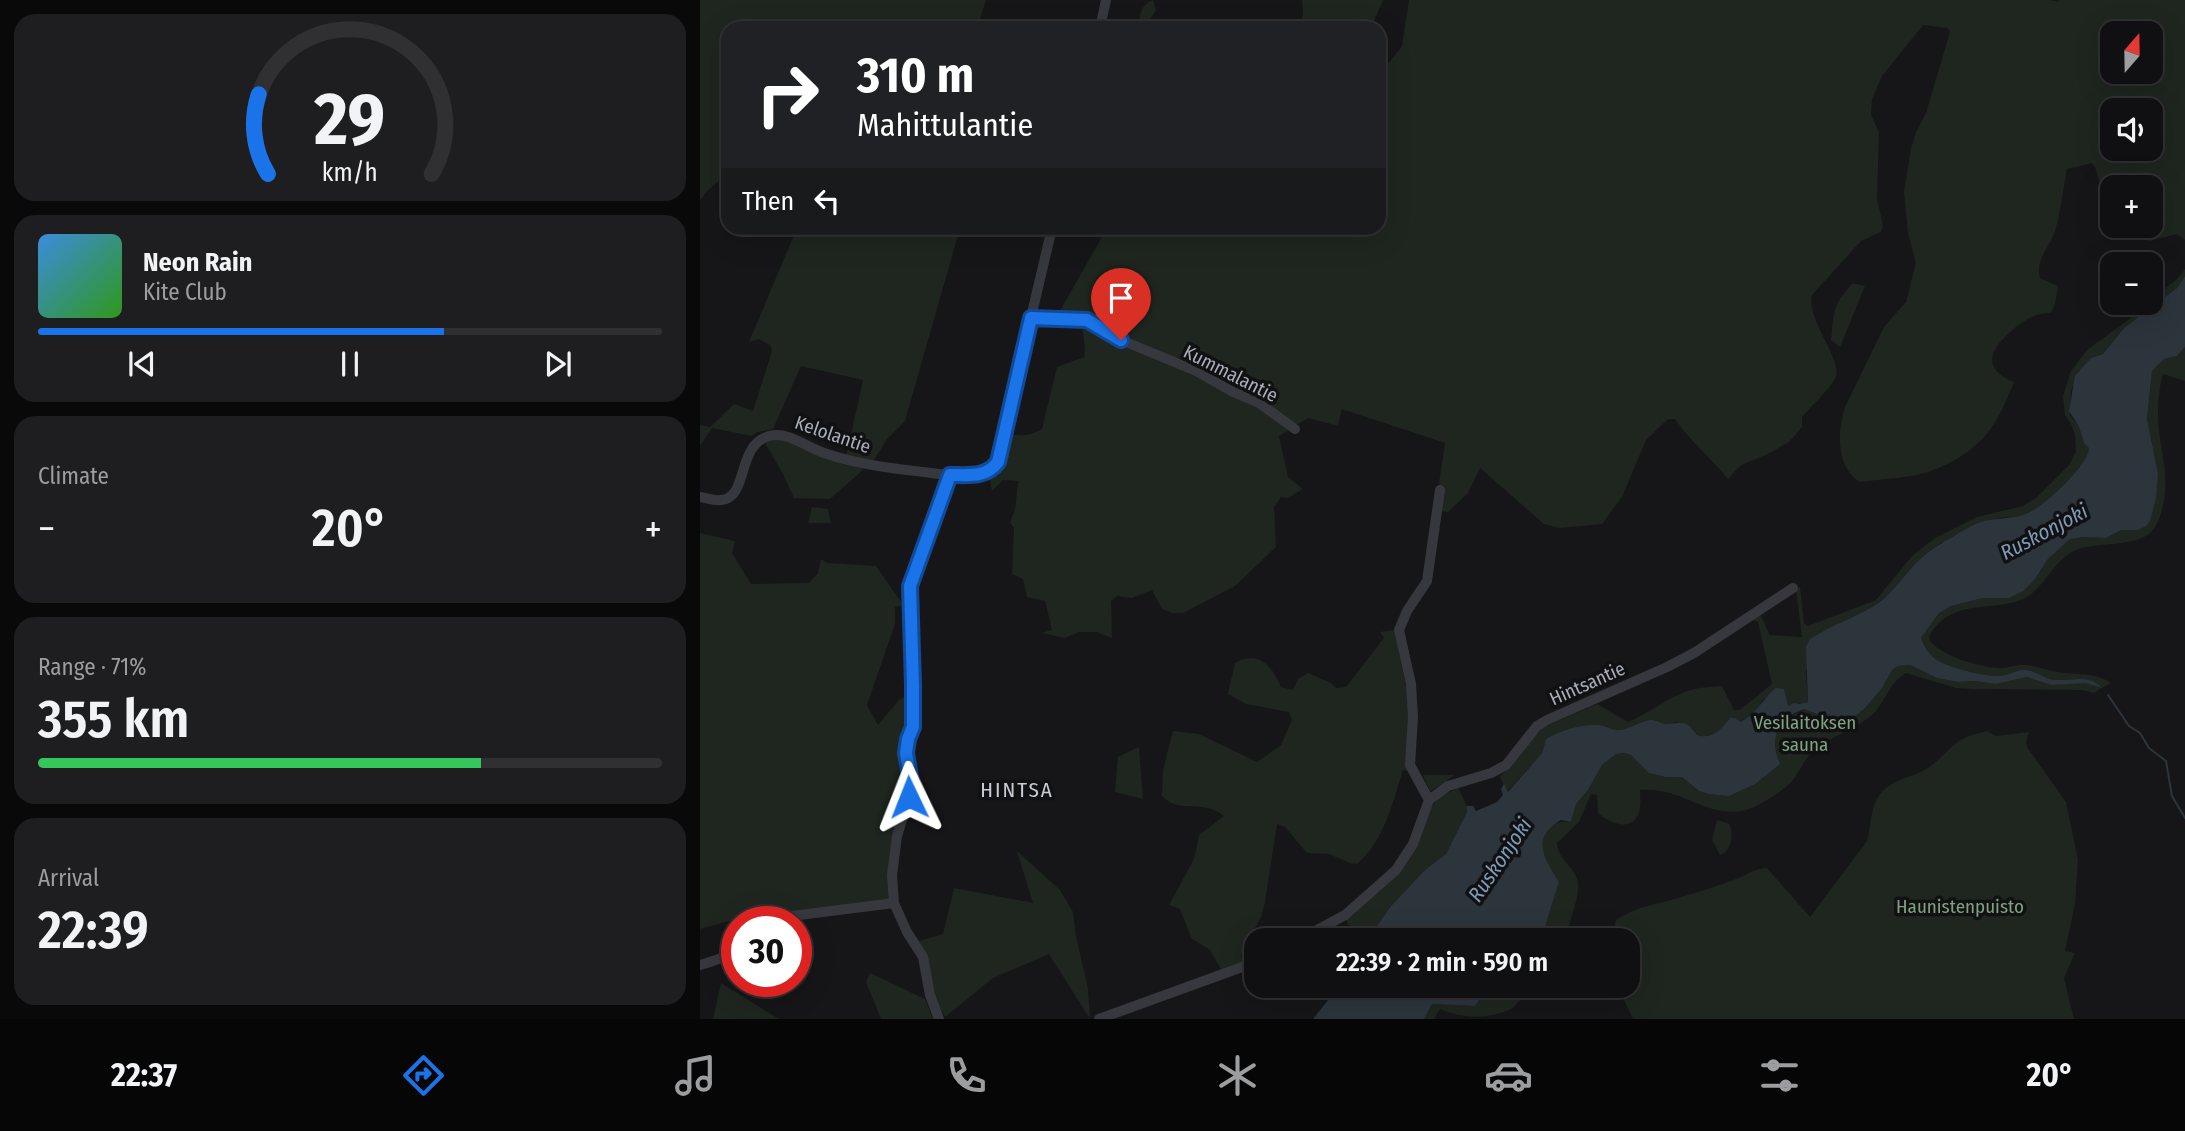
<!DOCTYPE html>
<meta charset="utf-8">
<style>
:root{--surface:#101012;--page:#1e1e20;--text:#f1f3f6;--muted:#9c9d9f;--line:#303032;--accent:#1a73e8}
body{margin:0;font-family:"Fira Sans Condensed",sans-serif;background:var(--page);color:var(--text);height:100vh;display:flex;flex-direction:column;font-size:26px;white-space:nowrap}
*{box-sizing:border-box;margin:0}
p{font-size:23px;color:var(--muted)}
.icon{flex:none;width:38px;height:38px;fill:none;stroke:currentColor;stroke-width:2;stroke-linecap:round;stroke-linejoin:round}
.map{position:relative;flex:1;overflow:hidden}
.side{display:flex;flex-direction:column;gap:14px;padding:14px;background:#09090a;width:700px}
.side>*{flex:none}
.top-card{position:absolute;left:21px;top:21px;width:665px;height:214px;border-radius:21px;box-shadow:0 7px 28px #0002,0 0 0 2px var(--line);background:#202124;color:#fff;overflow:hidden}
.needle{width:46px;rotate:20deg}
.controls{position:absolute;left:1400px;top:21px;display:grid;gap:14px}
.controls a{display:grid;place-items:center;width:63px;height:63px;border-radius:14px;background:var(--surface);box-shadow:0 7px 28px #0002,0 0 0 2px var(--line);font-size:35px}
.speed{position:absolute;left:21px;top:906px;display:flex;gap:14px;font-size:35px;font-weight:700;text-align:center}
.speed>*{display:grid;place-content:center;width:91px;height:91px;border-radius:50%;background:var(--surface);box-shadow:0 7px 28px #0002,0 0 0 2px var(--line);line-height:1}
.speed .limit{border:10px solid #d22;background:#fff;color:#111}
.pin{position:absolute;display:grid;place-items:center;width:60px;height:60px;color:#fff;margin:-72px -30px;border-radius:50% 50% 50% 0;rotate:-45deg;box-shadow:0 0 7px #0007}
.pin .icon{rotate:45deg}
.me{position:absolute;width:77px;margin:-38px;rotate:358deg;stroke-linejoin:round;filter:drop-shadow(0 0 5px #0008)}
.turn{display:flex;align-items:center;gap:24px;height:147px;padding:0 21px;font-size:32px}
.turn .icon{width:91px;height:91px;stroke-width:2.5}
.turn b{display:block;font-size:49px;line-height:60px}
.then{display:flex;align-items:center;height:66px;padding:0 21px;background:#0003;gap:14px;font-size:26px}
.big{font-size:52px;font-weight:600;line-height:1.1}
.side .card{flex:1;display:flex;flex-direction:column;justify-content:center;gap:10px;min-width:0;padding:0 24px;border-radius:21px;background:var(--page)}
.side .dial{align-items:center;gap:0}
.dial svg{height:182px;overflow:visible;fill:none;stroke:var(--line);stroke-width:7;stroke-linecap:round;text-anchor:middle}
.dial text{fill:var(--text);stroke:none}
.song{display:flex;align-items:center;gap:21px}
.cover{width:84px;height:84px;border-radius:10px;background:linear-gradient(135deg,hsl(210 70% 55%),hsl(110 70% 35%))}
.played{height:7px;border-radius:4px;background:linear-gradient(90deg,var(--accent) 65%,var(--line) 65%)}
.keys{display:flex;justify-content:space-around;direction:ltr}
.heat{display:flex;justify-content:space-between;align-items:center;font-size:38px;direction:ltr}
.charge{height:10px;border-radius:5px;background:linear-gradient(90deg,#34c759 71%,var(--line) 0)}
.trip{position:absolute;left:544px;top:928px;width:396px;height:70px;border-radius:21px;background:var(--surface);box-shadow:0 7px 28px #0002,0 0 0 2px var(--line);font-weight:600;line-height:70px;text-align:center}
.dock{display:flex;height:112px;justify-content:space-around;align-items:center;background:#060607;color:var(--muted)}
.dock .icon{width:49px;height:49px}
.dock .current{color:var(--accent)}
.dock b{font-size:32px;color:var(--text)}
main{display:flex;flex:1;min-height:0}
.map>svg:first-child{display:block}
.green{fill:#1e261f;fill-rule:evenodd}
.water{fill:#2c353c}
.lines{fill:none;stroke-linecap:round;stroke-linejoin:round}
.stream{stroke:#2c353c;stroke-width:2}
.minor{stroke:#37383d;stroke-width:10}
.route-casing{stroke:#114b97;stroke-width:18}
.route{stroke:#1a73e8;stroke-width:12}
.labels{text-anchor:middle;stroke-width:7;stroke-linejoin:round;paint-order:stroke}
.street-label{font-size:19px;fill:#a8adb8;stroke:#111113}
.park-label{font-size:19px;fill:#7fa381;stroke:#111113}
.water-label{font-size:21px;font-style:italic;fill:#7f9bb3;stroke:#111113}
.neighbourhood-label{font-size:21px;letter-spacing:2px;fill:#c9ccd4;stroke:#111113}
</style>
<main>
<section class="side">
<div class="card dial"><svg viewBox="0 0 100 80">
<path d="M14 69A42 42 0 1 1 86 69"/>
<path d="M14 69A42 42 0 0 1 10 34" stroke="#1a73e8"/>
<text x="50" y="56" font-size="32" font-weight="700">29</text>
<text x="50" y="72" font-size="11">km/h</text>
</svg></div>
<div class="card">
<div class="song"><i class="cover"></i><div><b>Neon Rain</b><p>Kite Club</p></div></div>
<div class="played"></div>
<div class="keys"><svg class="icon" aria-label="previous" viewBox="0 0 24 24"><path d="M18 5L8 12l10 7zM5 5v14"/></svg><svg class="icon" aria-label="pause" viewBox="0 0 24 24"><path d="M8 5v14M16 5v14"/></svg><svg class="icon" aria-label="next" viewBox="0 0 24 24"><path d="M6 5l10 7-10 7zM19 5v14"/></svg></div>
</div>
<div class="card"><p>Climate</p>
<div class="heat"><a>−</a><b class="big">20°</b><a>+</a></div>
</div>
<div class="card"><p>Range · 71%</p><b class="big">355 km</b><div class="charge"></div></div>
<div class="card"><p>Arrival</p><b class="big">22:39</b></div>
</section>
<div class="map">
<svg width="1485" height="1019" viewBox="0 0 1485 1019">
<rect width="100%" height="100%" fill="#161618"/>
<path class="green" d="M0,0H286L277,28H28V173L7,191L0,201Z
M453,0L456,10L448,23L440,28C438,17 441,4 453,0Z
M602,0H683L671,28H600L603,14Z
M709,0H1350L1358,2L1360,0H1485V240L1477,234L1449,241L1422,226H1451V187H1412V220L1395,167L1392,163L1367,169C1363,189 1361,211 1355,231C1350,247 1335,259 1340,278L1358,286L1355,304L1351,313C1334,313 1323,321 1310,332C1288,352 1283,369 1314,382C1307,399 1300,417 1289,431C1276,449 1251,464 1231,471C1212,478 1181,479 1160,482C1136,467 1137,432 1145,407L1184,327L1206,302L1216,263L1208,233L1204,192L1211,148L1216,132L1226,113L1250,32L1248,28L1223,25L1182,76L1172,99L1171,115L1179,132L1177,198L1183,226L1181,232L1161,241L1112,295C1105,318 1145,362 1135,379C1127,392 1112,405 1102,417V427L1089,442L1068,454L1041,465L1028,479C1011,458 990,441 975,419H968L946,440L922,497L902,524L859,528L844,524L780,468L768,493L748,512L740,511L742,490L739,483L745,443L642,409L638,426L608,418L579,436L588,477L603,489L588,498L581,497L574,507L576,547L535,586L483,613H473L462,609L452,590L432,598L417,596L411,601L412,638L397,632H379L365,638L341,633L352,630L345,601L327,597L323,579L312,574L314,528L310,522L315,510L318,481L303,480L292,491L290,480L300,469L311,434C324,437 331,435 342,429L357,367L384,357C386,352 383,329 381,324L357,316L407,228H679V61L688,64L702,46ZM1412,33H1451V72H1412ZM1412,110H1451V149H1412Z
M97,228H260L205,421L187,439L174,460L146,457L163,380L101,366L73,429L58,432L51,436L12,428L0,446V425L10,427L34,404L53,411L72,351L70,345L59,339L49,342Z
M1485,269V276L1477,288L1424,328L1403,354L1391,358L1371,390L1370,415L1379,427L1384,443L1389,448C1388,467 1346,503 1329,513C1317,519 1305,516 1293,519C1279,522 1248,539 1235,547C1217,558 1210,575 1195,589C1173,610 1144,621 1117,634L1106,672L1108,702L1088,706L1063,699C1057,710 1052,716 1039,722L1030,718C1021,729 1012,740 997,735L992,728L976,722L968,725L954,720L947,721L922,730H915L900,725L846,739L842,753L807,792L800,777L842,728L897,704L928,722C950,713 970,695 994,689C1003,687 1013,687 1022,686L1034,710H1040L1072,684L1058,622L1051,619L1059,612L1070,635L1102,637L1096,589L1100,587L1104,623L1108,626L1176,600L1212,556L1235,538L1277,517L1323,506L1336,498L1369,465L1376,452L1375,434L1371,424L1365,415L1363,396L1371,371L1387,350L1451,303V301L1478,278Z
M1152,284H1158L1165,286L1140,347L1131,340C1134,312 1132,306 1152,284Z
M1485,347V381L1463,374C1459,388 1458,401 1458,416C1459,453 1473,478 1460,516C1457,524 1455,529 1449,534C1428,548 1399,541 1376,550C1352,560 1345,590 1321,600C1292,611 1260,600 1236,626C1232,631 1230,633 1229,639C1239,656 1280,667 1299,668C1306,669 1313,665 1320,665C1333,664 1345,670 1358,672C1377,675 1395,672 1411,683L1402,688C1390,674 1372,681 1356,680C1346,680 1337,671 1326,670C1318,669 1313,674 1305,675C1291,679 1250,668 1237,660C1230,655 1224,647 1221,638L1239,613L1251,606L1283,598H1309L1335,579L1347,560L1370,539L1383,537L1406,538L1421,530H1438L1458,473L1447,419L1452,371L1464,359L1477,356Z
M83,438L123,457L164,469L130,499L94,498L82,472L65,443L74,439Z
M112,507L128,509L131,523H108Z
M0,533L35,541L32,553L51,584L109,583L118,573L121,559L128,563L176,566L203,605L195,607V624L167,705L178,725L199,700L209,694L202,746L205,789L192,901L36,919L0,929Z
M694,630L710,705L708,771L703,770C693,802 684,841 657,864L650,863L629,854L607,853L585,827L577,824L565,902L561,917L541,955L543,964L522,971L510,950L492,939L480,909L469,905L493,861L496,851L499,835L524,816C502,798 480,815 462,796L463,770L473,731L499,734L557,762L581,745L592,720L589,712L546,704L528,694L535,663C559,649 572,666 581,687L593,690L598,679L608,673L631,683L636,688L646,687L684,638L680,632Z
M1210,665L1237,678L1258,682L1274,681L1296,684L1327,677L1351,685L1386,682L1401,688L1394,693L1382,690L1273,689L1256,688L1206,673C1190,682 1185,702 1173,714C1155,731 1127,736 1110,754C1103,762 1099,773 1092,781C1085,790 1055,809 1043,811C1004,817 981,786 940,790C940,795 941,802 940,808C936,833 911,825 898,813L897,795L891,794L879,822L857,843C858,861 876,867 878,883C880,899 868,922 866,940H841L859,882C854,875 847,866 844,858C837,838 850,818 871,822L876,804L888,790L902,765L916,754L924,753L931,755L949,773L965,777H982L999,791L1009,794L1073,750L1076,730L1097,712L1104,709L1122,716L1133,724L1182,688L1192,670L1198,666Z
M1287,731L1296,736L1329,732L1326,742L1327,747L1366,802L1378,860L1375,904L1365,951L1375,953L1364,978L1374,1019H933L923,998L921,985H928V940H914L913,933L916,920C935,907 956,904 978,898C996,893 1014,887 1031,881C1043,877 1055,868 1067,868L1110,917L1167,841C1171,827 1170,812 1177,799C1189,777 1215,779 1232,765C1242,758 1250,746 1261,740C1269,735 1278,733 1287,731Z
M439,747L443,799L415,792L418,757Z
M723,775H754L744,783L730,791Z
M758,788L767,806V812L746,854L726,869L691,906L667,940H654L646,919L701,872L732,806L741,796Z
M1017,820L1029,824C1035,834 1031,851 1020,855L1012,840Z
M317,851L360,890L373,912L376,936L388,989L390,1019L349,954L293,978L245,1017L235,999L216,942L243,934L254,888L333,903Z
M170,973L225,999L233,1019H181L166,982Z
M21,983L79,1019H13Z
M800,985H835C826,991 820,1002 811,1009C790,1019 762,1019 740,1009L734,1019H724L732,1004L775,1006L784,993H798Z"/>
<path class="water" d="M1485,276V347L1477,356L1464,359L1452,371L1447,419L1458,473L1456,498L1450,521L1446,526L1438,530H1421L1406,538L1383,537L1370,539L1347,560L1335,579L1323,591L1309,598H1283L1251,606L1239,613L1221,638C1224,647 1230,655 1237,660C1250,668 1291,679 1305,675C1313,674 1318,669 1326,670C1337,671 1346,680 1356,680C1372,681 1390,674 1402,688L1386,683L1351,685L1327,677L1296,684L1274,681L1258,682L1237,678L1210,665L1198,666L1192,670L1182,688L1165,708L1150,720L1133,724L1122,716L1104,709C1078,718 1068,739 1080,764L1055,784L1029,796L1009,794L999,791L982,777H965L949,773L931,755L924,753L916,754L902,765L888,790L876,804L871,822L861,820C830,838 844,858 859,882L841,940H667L691,906L726,869L746,854L767,812V806H773L776,811L797,802L803,795L801,789L804,784L808,792L842,753L846,739C861,730 881,724 899,725C907,726 913,731 921,730C932,728 942,720 953,720C959,721 964,725 969,724C984,722 988,722 997,735C1012,740 1021,729 1030,718H1035L1040,722C1056,715 1062,699 1076,688L1084,689L1088,706L1094,703L1099,704L1108,702L1106,647L1110,639C1132,624 1159,617 1181,601C1201,585 1212,562 1234,548C1244,542 1271,525 1281,522C1296,517 1313,520 1328,513C1345,505 1388,466 1389,448L1384,443L1379,427L1369,411L1375,376L1391,358L1403,354L1424,328L1477,288Z
M640,985H800L798,993H784L775,1006L732,1004L724,1019H613Z"/>
<g class="lines">
<path class="stream" d="M1408,695L1429,726L1440,733L1449,748L1466,761L1472,796L1485,818"/>
<path class="minor" d="M400,28L406,0
M331,318L387,320L421,340L496,371L533,392L559,403L595,429
M0,497C7,498 14,501 21,500C49,498 36,445 69,436C88,431 106,447 124,453C165,467 207,470 250,475
M729,800L710,765L713,717L711,684L699,630L707,611L727,581L740,490
M45,922L194,903
M599,940L645,915L696,870L713,844L729,800L748,786L791,773L806,765L837,726L847,720L967,667L994,653L1093,588
M0,965C16,960 31,958 37,940
M239,1019L230,995L223,957L207,932L194,903L192,875L197,836L209,797L210,776L206,753L208,739L213,727V685L210,586L250,475C269,475 285,478 297,462L352,228
M399,1019L556,962"/>
</g>
<g class="lines">
<defs>
<path id="route" d="M209,797L210,776L206,753L208,739L213,727V685L210,586L250,475C269,475 286,478 298,462L331,318L387,320L421,340"/>
</defs>
<use href="#route" class="route-casing"/>
<use href="#route" class="route"/>
</g>
<g class="labels">
<g class="street-label">
<text transform="translate(531 373) rotate(27)" y="7">Kummalantie</text>
<text transform="translate(133 434) rotate(19)" y="7">Kelolantie</text>
<text transform="translate(887 683) rotate(-24)" y="7">Hintsantie</text>
</g>
<g class="park-label">
<text x="1105" y="729">Vesilaitoksen<tspan x="1105" dy="22">sauna</tspan></text>
<text x="1260" y="913">Haunistenpuisto</text>
</g>
<g class="water-label">
<text transform="translate(1344 532) rotate(-28)" y="7">Ruskonjoki</text>
<text transform="translate(800 860) rotate(-56)" y="7">Ruskonjoki</text>
</g>
<g class="neighbourhood-label">
<text x="317" y="797">HINTSA</text>
</g>
</g>
</svg>
<div class="controls">
<a><svg class="needle" viewBox="-14 -14 28 28"><path d="M0-13l5 13h-10z" fill="#e53935"/><path d="M0 13l5-13h-10z" fill="#9c9d9f"/></svg></a>
<a><svg class="icon" aria-label="sound" viewBox="0 0 24 24"><path d="M4 9h4l5-4v14l-5-4H4zM17 9q2 3 0 6"/></svg></a>
<a>+</a>
<a>−</a>
</div>
<div class="speed"><div class="limit">30</div></div>
<div class="pin" style="left:421px;top:340px;background:#d93025"><svg class="icon" aria-label="arrive" viewBox="0 0 24 24"><path d="M6 21V4h12l-3 4 3 4H6"/></svg></div>
<svg class="me" style="left:209px;top:797px" viewBox="-20 -20 40 40"><path d="M0-17L14 15 0 8-14 15z" fill="#1a73e8" stroke="#fff" stroke-width="4"/></svg>
<div class="trip">22:39 · 2 min · 590 m</div>
<div class="top-card">
<div class="turn"><svg class="icon" aria-label="right" viewBox="0 0 24 24"><path d="M7 20v-9h11M14 6l5 5-5 5"/></svg><div><b>310 m</b>Mahittulantie</div></div>
<div class="then">Then<svg class="icon" aria-label="left" viewBox="0 0 24 24"><path d="M17 20v-9H6M10 6l-5 5 5 5"/></svg></div>
</div>
</div>
</main>
<nav class="dock">
<b>22:37</b>
<svg class="icon current" aria-label="directions" viewBox="0 0 24 24"><path d="M12 3l9 9-9 9-9-9zM9 14v-3h6M13 9l2 2-2 2"/></svg>
<svg class="icon" aria-label="music" viewBox="0 0 24 24"><path d="M9 18V5l10-2v13"/><circle cx="6" cy="18" r="3"/><circle cx="16" cy="16" r="3"/></svg>
<svg class="icon" aria-label="phone" viewBox="0 0 24 24"><path d="M5 4h4l2 5-3 2q2 4 5 5l2-3 5 2v4C11 20 4 13 5 4z"/></svg>
<svg class="icon" aria-label="climate" viewBox="0 0 24 24"><path d="M12 3v18M4 7l16 10M4 17L20 7"/></svg>
<svg class="icon" aria-label="car" viewBox="0 0 24 24"><path d="M5 17H2v-5l4-1 3-4h7l3 4 3 1v5h-3M9 17h6M6 11h13"/><circle cx="7" cy="17" r="2"/><circle cx="17" cy="17" r="2"/></svg>
<svg class="icon" aria-label="filters" viewBox="0 0 24 24"><path d="M4 7h16M4 17h16"/><circle cx="9" cy="7" r="2"/><circle cx="15" cy="17" r="2"/></svg>
<b>20°</b>
</nav>
